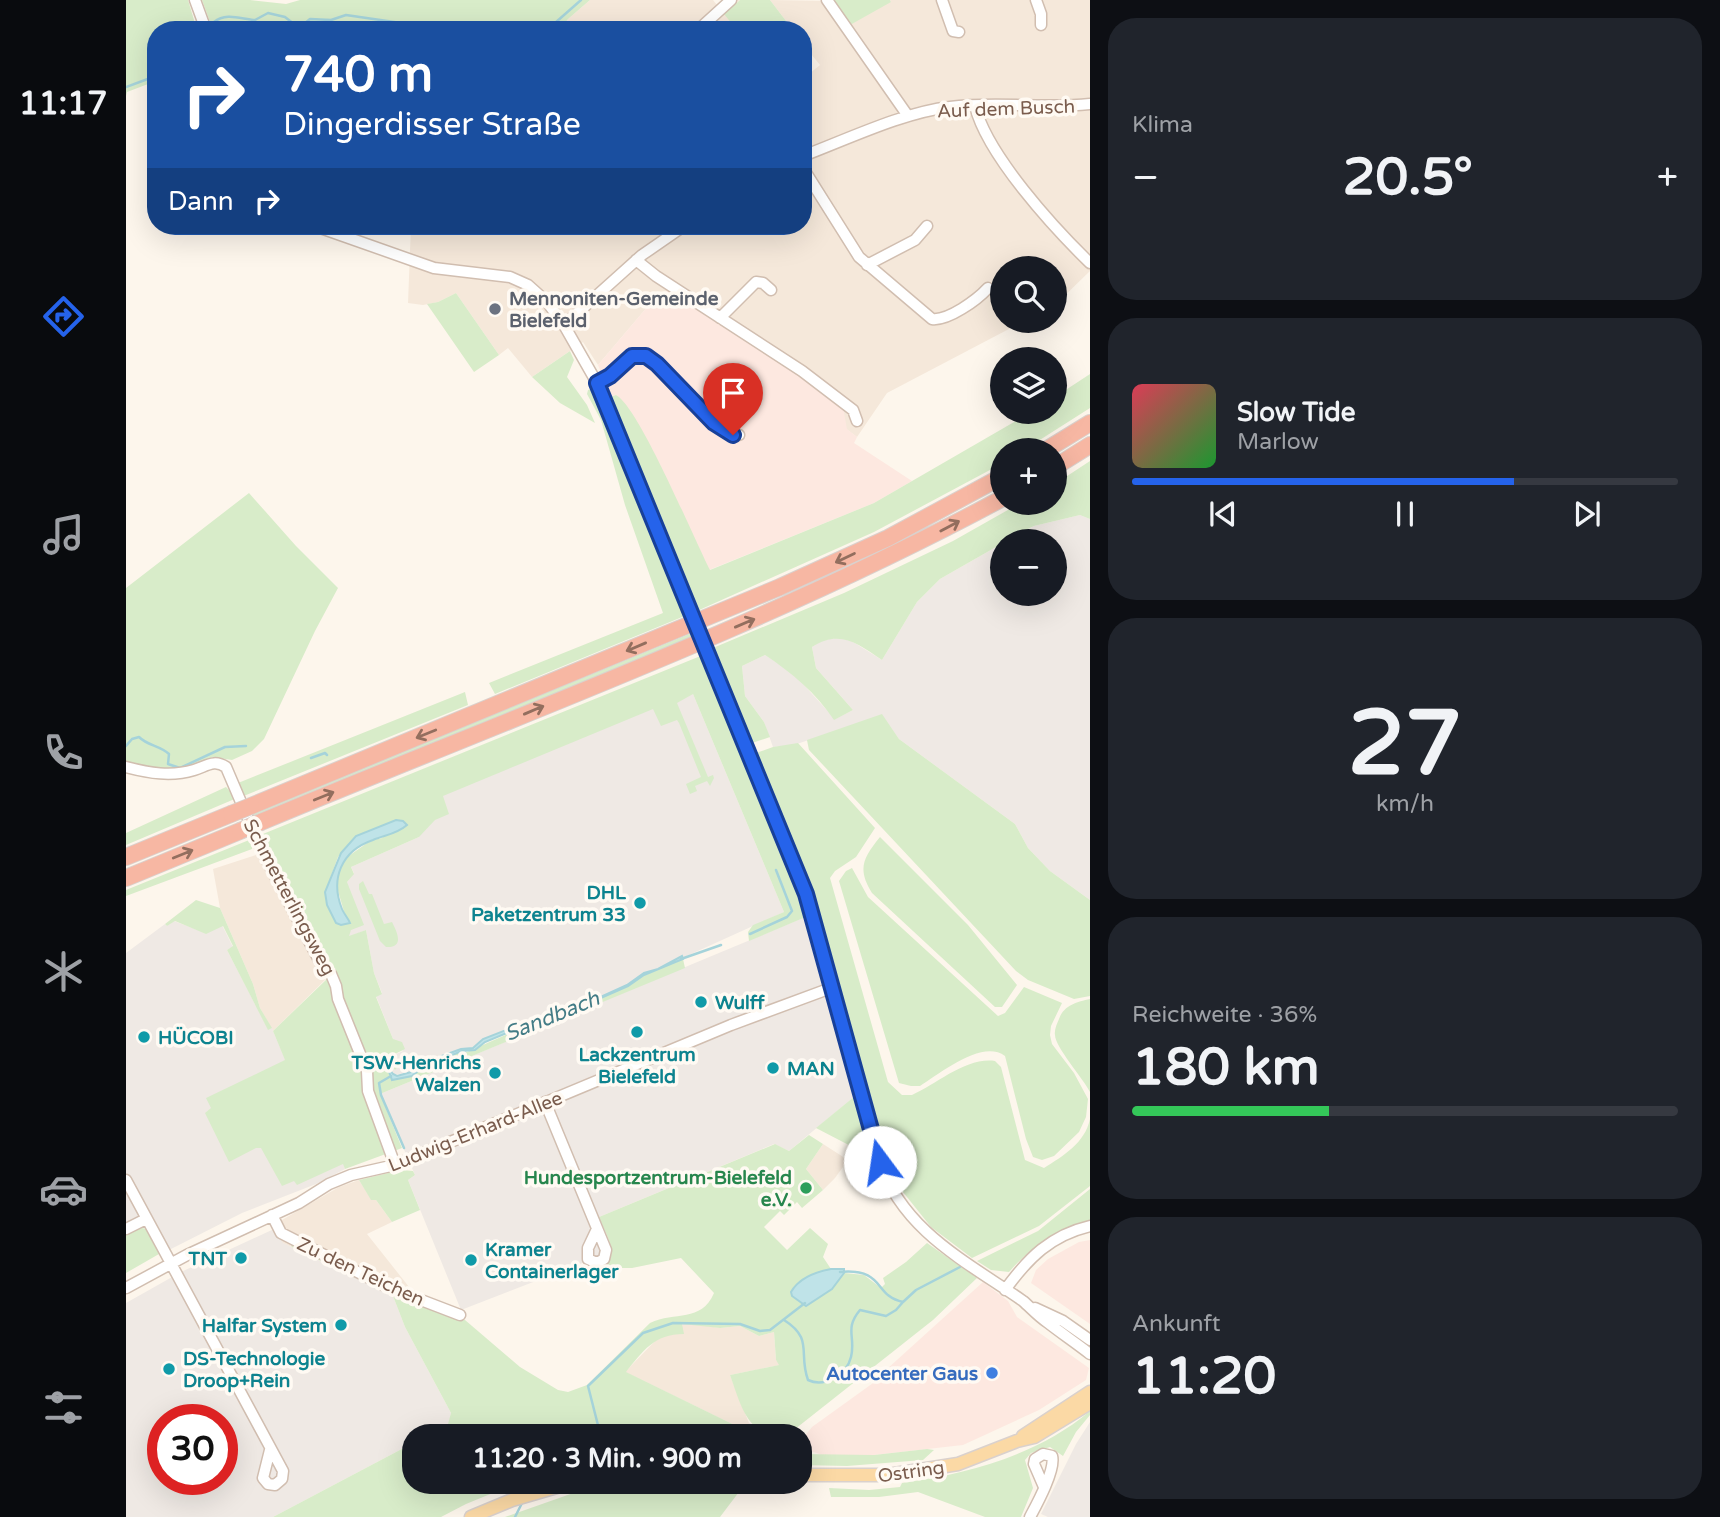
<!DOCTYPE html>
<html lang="de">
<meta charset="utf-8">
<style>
:root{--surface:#171b24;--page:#20242c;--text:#f1f3f6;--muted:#9ea1a6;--line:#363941;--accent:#2563eb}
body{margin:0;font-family:"Varela Round",sans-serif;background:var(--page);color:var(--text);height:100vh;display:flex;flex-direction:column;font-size:26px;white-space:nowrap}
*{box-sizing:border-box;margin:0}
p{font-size:23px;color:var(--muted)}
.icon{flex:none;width:38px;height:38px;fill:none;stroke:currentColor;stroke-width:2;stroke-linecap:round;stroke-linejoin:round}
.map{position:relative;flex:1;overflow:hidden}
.sheet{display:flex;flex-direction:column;gap:18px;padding:18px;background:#0d0f14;width:630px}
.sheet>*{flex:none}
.top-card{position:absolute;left:21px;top:21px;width:665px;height:214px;border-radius:28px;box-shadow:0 7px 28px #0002;background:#1a4fa0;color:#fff;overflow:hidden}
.controls{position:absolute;left:864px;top:256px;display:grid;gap:14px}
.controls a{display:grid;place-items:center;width:77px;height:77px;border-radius:50%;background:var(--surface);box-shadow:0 7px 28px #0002;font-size:35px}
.speed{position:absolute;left:21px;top:1404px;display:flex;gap:14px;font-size:35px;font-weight:700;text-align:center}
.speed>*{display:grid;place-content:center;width:91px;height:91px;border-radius:50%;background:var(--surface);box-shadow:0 7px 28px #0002;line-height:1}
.speed .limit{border:10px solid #d22;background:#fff;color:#111}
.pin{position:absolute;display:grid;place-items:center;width:60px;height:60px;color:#fff;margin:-72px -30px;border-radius:50% 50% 50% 0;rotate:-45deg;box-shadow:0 0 7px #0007}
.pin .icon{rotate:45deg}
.me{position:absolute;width:77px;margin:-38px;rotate:346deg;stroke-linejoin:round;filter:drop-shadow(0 0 5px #0008)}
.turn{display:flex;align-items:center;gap:24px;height:147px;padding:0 21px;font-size:32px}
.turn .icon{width:91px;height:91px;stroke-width:2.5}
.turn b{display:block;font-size:49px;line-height:60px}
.then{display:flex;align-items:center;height:66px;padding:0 21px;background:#0003;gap:14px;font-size:26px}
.big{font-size:52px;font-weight:800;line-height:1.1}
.sheet .widget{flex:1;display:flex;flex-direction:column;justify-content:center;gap:10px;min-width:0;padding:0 24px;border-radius:28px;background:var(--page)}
.sheet .dial{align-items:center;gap:0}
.dial b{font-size:91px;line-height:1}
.song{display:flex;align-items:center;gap:21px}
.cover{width:84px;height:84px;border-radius:10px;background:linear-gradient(135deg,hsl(350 70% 55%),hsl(130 70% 35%))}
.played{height:7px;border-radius:4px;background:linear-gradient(90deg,var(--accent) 70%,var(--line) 70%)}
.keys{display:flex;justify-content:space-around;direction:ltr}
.heat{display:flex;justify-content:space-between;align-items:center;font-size:38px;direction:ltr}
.charge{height:10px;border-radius:5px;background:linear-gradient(90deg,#34c759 36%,var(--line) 0)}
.trip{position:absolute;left:276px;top:1424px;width:410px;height:70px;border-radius:28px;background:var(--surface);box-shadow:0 7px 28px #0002;font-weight:800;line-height:70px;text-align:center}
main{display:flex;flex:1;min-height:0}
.tab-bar{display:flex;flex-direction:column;width:126px;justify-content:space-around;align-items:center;background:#090b0e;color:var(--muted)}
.tab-bar .icon{width:49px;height:49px}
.tab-bar .selected{color:var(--accent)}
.tab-bar b{font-size:32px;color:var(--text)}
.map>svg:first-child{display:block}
.residential{fill:#f5e8da}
.commercial{fill:#fde8e0}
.industrial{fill:#efe9e4;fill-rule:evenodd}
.green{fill:#d8ecc9;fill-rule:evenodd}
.water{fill:#bfe3e8;stroke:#a5d3da;stroke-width:2}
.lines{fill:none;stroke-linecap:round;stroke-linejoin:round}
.stream{stroke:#a5d3da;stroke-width:2.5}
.minor-casing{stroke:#d1beb0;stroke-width:13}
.major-casing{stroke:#dad1cd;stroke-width:15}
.highway-casing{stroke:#dad1cd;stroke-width:18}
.minor{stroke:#fff;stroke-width:10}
.major{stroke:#fbd9a5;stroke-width:12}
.highway{stroke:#f7b7a3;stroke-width:16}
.minor-bridge-casing{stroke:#d1beb0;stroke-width:13;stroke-linecap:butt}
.highway-bridge-casing{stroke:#dad1cd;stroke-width:18;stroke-linecap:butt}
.minor-bridge{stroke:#fff;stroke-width:10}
.highway-bridge{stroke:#f7b7a3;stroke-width:16}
.oneway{stroke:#936e5e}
.route-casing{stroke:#184099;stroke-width:18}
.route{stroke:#2563eb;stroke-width:12}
.worship-dot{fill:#6b7280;stroke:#fffaf3;stroke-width:2.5}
.culture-dot{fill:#0f9aa8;stroke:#fffaf3;stroke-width:2.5}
.leisure-dot{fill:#2e9e5b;stroke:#fffaf3;stroke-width:2.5}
.shop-dot{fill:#3f7fe0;stroke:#fffaf3;stroke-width:2.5}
.labels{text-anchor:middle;stroke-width:7;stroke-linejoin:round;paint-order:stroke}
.street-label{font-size:19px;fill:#7a5c4d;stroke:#fffaf3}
.worship-label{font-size:19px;font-weight:bold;fill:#5b616d;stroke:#fffaf3;text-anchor:start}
.culture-label{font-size:19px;font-weight:bold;fill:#0d838f;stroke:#fffaf3;text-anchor:start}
.leisure-label{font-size:19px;font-weight:bold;fill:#27864d;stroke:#fffaf3;text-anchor:end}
.shop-label{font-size:19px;font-weight:bold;fill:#366cbe;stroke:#fffaf3;text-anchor:end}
.water-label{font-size:21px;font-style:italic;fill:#437c86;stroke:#fffaf3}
</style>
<main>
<nav class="tab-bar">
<b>11:17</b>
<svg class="icon selected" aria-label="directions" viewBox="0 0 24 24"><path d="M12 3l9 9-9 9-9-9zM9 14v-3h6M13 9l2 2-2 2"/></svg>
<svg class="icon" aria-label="music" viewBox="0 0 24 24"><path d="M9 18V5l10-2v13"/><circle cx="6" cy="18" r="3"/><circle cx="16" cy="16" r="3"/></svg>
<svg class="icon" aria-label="phone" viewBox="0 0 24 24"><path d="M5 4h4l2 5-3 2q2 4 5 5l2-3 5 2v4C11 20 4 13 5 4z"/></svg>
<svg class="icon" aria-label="climate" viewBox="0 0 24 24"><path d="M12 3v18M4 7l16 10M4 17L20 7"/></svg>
<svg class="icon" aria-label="car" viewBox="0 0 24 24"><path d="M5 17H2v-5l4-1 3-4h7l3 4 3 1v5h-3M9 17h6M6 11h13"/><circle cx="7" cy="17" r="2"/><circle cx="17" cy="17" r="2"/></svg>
<svg class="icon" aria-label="filters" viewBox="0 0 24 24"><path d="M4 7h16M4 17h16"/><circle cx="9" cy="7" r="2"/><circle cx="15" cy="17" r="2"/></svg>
</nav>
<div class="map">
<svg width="964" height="1517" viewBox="0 0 964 1517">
<rect width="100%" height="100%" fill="#fdf6ec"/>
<path class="residential" d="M464,0H587L591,5L597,0H614L599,14L611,30H434L442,19Z
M644,0L765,2L764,0H964V271L929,305V268H877V320H900L761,393L731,437L534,292L472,365L457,342L406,377L382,348L373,355L330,293L312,302L297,305L282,303L285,226H677V116L679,114L677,79L694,65L677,44V30H667Z
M138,844L196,954L201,978L147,1031L134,1008L127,984L94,908L87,869L130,855H134Z
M697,1144L722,1160L709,1178L697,1190L680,1169Z
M233,1180L245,1199L250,1200L266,1222L241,1234L287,1292L335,1310L339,1320L156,1243L149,1229L156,1220L213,1187Z
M562,1323L594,1328L614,1326L633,1336L648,1332L650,1360L654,1365L604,1375L623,1423L649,1437H633L499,1372L531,1339L545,1334L556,1324Z"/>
<path class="commercial" d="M541,290L679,377L717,407L721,429L731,437L728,443L786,481L748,503L583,570L518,436L490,395L485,397L472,365L534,292L537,294Z
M964,1240V1324L905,1283L910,1270L922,1259L953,1242Z
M857,1282L882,1301L891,1317L963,1368L960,1380L913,1410L837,1445L748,1455H696L674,1447V1442L686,1427L761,1373V1369Z"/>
<path class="industrial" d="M954,515L964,519V900L924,871L902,848L889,824L773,739L756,715L665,746L647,747L638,722L619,696L616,666L639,655L667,673L709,719L727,710L690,668L686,647L696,640L710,638L724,640L756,660L791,602L814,579L877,543V593H929V541H881L908,526Z
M544,689L567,694L658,912L532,969L518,973L501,985L468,1000L442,1006L357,1039L347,1048L313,1057L285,1072L267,1075L258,1059L277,1051L267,1039L250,996L256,993L248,973L240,930L223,937L221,882L228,873L225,867L293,837L280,805Z
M677,918L729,1096L663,1151L648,1144L473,1217L486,1251V1258L480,1266L468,1268L459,1262L335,1310L282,1180L289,1175L254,1094Z
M48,921L80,933L96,925L107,947L101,950L142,1029L146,1028L147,1031L206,1168L217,1163L219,1169L190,1184L116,1213L43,1250L24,1212L0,1224V953L39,924L41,926Z
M148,1229L157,1243L267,1296L279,1327L325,1413L323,1424L298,1437H289V1442L147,1517H0V1303L55,1272ZM37,1419H96V1479H37Z
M964,1422V1517H922L915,1514L950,1444Z"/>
<path class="green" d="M0,0H62L71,30H30V81L1,92L0,96Z
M76,0H124L160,4L174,0H464L442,19L434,30H87Z
M614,0H644L667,30H611L598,14Z
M707,0H764L765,2L724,25Z
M330,293L373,355L348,372L301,304L312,302Z
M444,351L448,360L441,377L461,405L469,423L434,403L406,377Z
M964,374V408L898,450H877V463L748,532L571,611L485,397L490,395C513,407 568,539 584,570L748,503L907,411H929V397Z
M467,388L504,471L561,615L369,694L363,683L537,613L499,505L475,420L461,394L462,390Z
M964,461V519L954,515L908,526L877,541V543L814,579L791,602L756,660C732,644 714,629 686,647L690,668L727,710L708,720C690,693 666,673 639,655L616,666L619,696L638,722L644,737L626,743L587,648L718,593L827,541L896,502H929V484Z
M123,493L170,546L212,588L189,631L138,739L126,751L106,760L87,757L57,769L22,768L0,763V588Z
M566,633L568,636L127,818L125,814Z
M577,655L666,865L682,916L623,941L622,932L627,925L658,912L567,694L551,703L582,777L587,775L588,778L584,786L581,781L569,786L571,791L564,794L560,784L575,777L553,723L551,720L535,726L527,709L317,796L323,814L309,820L293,837L225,867L228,874L221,882L238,925L225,930L223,936L240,930L248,973L256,994L250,997L267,1039L276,1042L279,1049L257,1060L261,1066L282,1055L269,1070L267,1067L261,1068L264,1077L286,1076L298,1066L336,1051L341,1052L443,1007L468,1001L502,986L518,975L557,959L559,968L254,1094L276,1148L219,1169L217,1164L171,1185L168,1181L156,1186L135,1148H130L103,1162L79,1113L85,1108L80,1098L159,1060L147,1031L202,978L196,954L138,844L132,836ZM270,820L256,838L244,841L217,860L210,884L219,915L215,925L210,923L201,905L199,892L212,857L230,836Z
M339,692L342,705L115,797L112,783Z
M756,714L773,739L889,824L902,848L924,871L964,900V996L948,999L902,980L890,971L683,750L681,740Z
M672,743L749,828L730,857L709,871L704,878L762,1082L776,1095H786C811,1084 840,1057 869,1061L875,1067L899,1160L918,1168C937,1156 959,1143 964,1119V1186L913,1226L846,1258L805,1227L773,1187L784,1177L785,1173L765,1170L687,900L630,753L647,747Z
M100,787L111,798L0,845V833Z
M754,837L842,925L891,985L876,1007H869L746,893C731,869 737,858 754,837Z
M128,838L126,849L0,896V890Z
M726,868L742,897L872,1016L879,1013L898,987L936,1003L925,1026L924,1035L926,1044L948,1073L962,1099L960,1117L953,1132L928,1156L916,1160L907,1157L900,1139L879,1056C856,1039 815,1073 794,1086H785L773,1083L713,881L720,871Z
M237,881L243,894H246L258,924L266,922C271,932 279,948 260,947L254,941L233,889V884Z
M70,900L94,908L127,984L134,1008L146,1028L142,1030L101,950L107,946L97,926L80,934L49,921L41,926L39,924Z
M964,999V1092C957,1078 929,1047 929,1035C928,1030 931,1024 933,1019C938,1005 951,1002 964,999Z
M729,1096L743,1151L740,1154L690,1128Z
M683,1135L697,1144L680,1169L697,1190L676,1208L671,1202L658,1215L654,1211L638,1227L661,1250L684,1228L702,1244L697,1257L705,1269C686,1273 675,1279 666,1296L679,1305L706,1289L718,1273L738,1275L755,1288L759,1284L757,1278L780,1262L801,1243L851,1278L807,1320L659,1437C621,1437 615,1405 604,1375L653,1365L650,1360L648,1332L633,1336L614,1326L594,1328L556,1324L558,1334C528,1334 517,1351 500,1372L633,1437H298L322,1424L325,1413L279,1327L267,1296L166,1247L164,1242L307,1309L339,1320L394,1367L432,1390L442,1392L461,1385L524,1323C549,1311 575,1323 588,1293L555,1258L506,1268H474C497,1259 479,1233 473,1217L649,1144L663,1151Z
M275,1170L287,1171L289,1175L282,1180L294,1210L266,1222L250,1200H245L233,1180Z
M964,1189V1222C931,1231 905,1246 883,1272L865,1270L851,1261L912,1231Z
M13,1227L20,1229L33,1254L0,1273V1234Z
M964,1411V1415L950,1432L937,1456L924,1447L905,1453L899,1460L907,1488L895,1517H859L792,1492L753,1497H705L703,1488L743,1490L774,1487L776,1483C842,1474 912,1455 964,1411Z
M289,1442V1482H394L340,1504L315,1517H147Z
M801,1449L808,1450L797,1460L721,1466L674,1465V1454L748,1455Z
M523,1482L619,1484L594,1517H379L453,1491Z"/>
<path class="water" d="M270,820L277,821L281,825C271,834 259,835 247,840C215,851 204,879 216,909C218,914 222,918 224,923L215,925L210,923L201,905L199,892L215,853L230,836Z
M556,956L557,959L518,975L502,986L468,1001L443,1007L359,1042L349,1050L336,1051L298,1066L286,1076L266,1080L261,1066L267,1074L271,1076L285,1072L313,1057L335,1049L347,1048L357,1039L442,1006L468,1000L501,985L518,973L532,969Z
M705,1269H718V1273L706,1289L680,1306L666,1296L665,1292C673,1278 689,1272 705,1269Z"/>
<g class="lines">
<path class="stream" d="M88,30V22C100,12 115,19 129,20L142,13L159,17L173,28L184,19L205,20L220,15L323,30
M352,30H365
M421,30L455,0
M0,87L27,77L30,72
M0,746L6,739L13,737C22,746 33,745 43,754L42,764L54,768L99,747L120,746
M185,758L199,753L201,755
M624,934L661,917L666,911L650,870
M555,959L595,945
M265,1076L253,1083L255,1095L278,1148
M714,1272C760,1268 747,1296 777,1302L790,1290L834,1267
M658,1320C688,1339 672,1353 682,1380C699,1388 721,1374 725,1357C730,1337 718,1329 734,1310L760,1316L770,1310L777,1302
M475,1437L462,1386L517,1333L547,1323L614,1324L634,1331L644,1330L679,1303
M389,1517L396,1503"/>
<defs>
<path id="minor" d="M69,0L80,30
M701,0L782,116
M816,0L827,31L833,32
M910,0L915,14V25
M572,30L605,0
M849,106C861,155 928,228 964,263
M677,156C722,139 778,112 824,107C870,101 917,109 964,104
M677,168L733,257L806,319C822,321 851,300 862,288
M189,226L308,268L384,277L402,285L421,302L438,325L471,383L561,601
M510,260L530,276L676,371L727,410L731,421
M741,265L789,240L801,226
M594,318L630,282L637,283L645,290
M438,325L516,255L558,226
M471,383L484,376L506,356H520L531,364L588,423L602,433L613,435
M586,661L680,894L754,1162C777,1231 841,1262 897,1301C905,1308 912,1316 921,1322C935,1333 950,1343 964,1354
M0,767C23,773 45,777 68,770C81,766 88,759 100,767L135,849L195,964L205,974L210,986L212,999L241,1071L242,1091L269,1165
M419,1102L480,1250L478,1259L471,1263L462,1259V1248L471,1229
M0,1180L157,1471L156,1479L149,1485L142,1484L137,1478L144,1450
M146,1215L155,1233L261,1287L334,1315
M0,1229L20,1219
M0,1288L61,1255L173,1203L203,1184L225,1175L269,1165L605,1025L705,988
M879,1290C902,1258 925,1235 964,1226
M909,1308L937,1321L964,1340
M904,1517C911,1504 930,1469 926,1456L917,1454L909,1459L908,1464L918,1487"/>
<path id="major" d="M897,1436L964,1392
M674,1475H762L832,1464L891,1441L908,1437L964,1403
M345,1517L386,1500L448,1482"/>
<path id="highway" d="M920,450L964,423
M929,467L964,445
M125,806L654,587L762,538L877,476
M135,822C384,718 639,626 877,498
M0,857L105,814
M0,878L114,831"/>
</defs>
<use href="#minor" class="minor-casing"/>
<use href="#major" class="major-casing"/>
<use href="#highway" class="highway-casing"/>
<use href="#minor" class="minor"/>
<use href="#major" class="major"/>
<use href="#highway" class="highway"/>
<defs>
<path id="minor-bridge" d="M561,601L586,661"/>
<path id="highway-bridge" d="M105,814L125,806
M114,831L135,822"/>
</defs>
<use href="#minor-bridge" class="minor-bridge-casing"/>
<use href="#highway-bridge" class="highway-bridge-casing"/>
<use href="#minor-bridge" class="minor-bridge"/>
<use href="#highway-bridge" class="highway-bridge"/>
</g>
<defs><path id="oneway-shaft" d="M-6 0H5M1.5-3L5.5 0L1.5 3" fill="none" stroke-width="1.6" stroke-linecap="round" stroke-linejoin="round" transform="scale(1.75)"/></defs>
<g class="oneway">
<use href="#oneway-shaft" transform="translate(824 526) rotate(-28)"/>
<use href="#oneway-shaft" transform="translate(719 558) rotate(154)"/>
<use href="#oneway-shaft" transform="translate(619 623) rotate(-23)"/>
<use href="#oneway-shaft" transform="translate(510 647) rotate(157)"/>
<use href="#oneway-shaft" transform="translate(408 710) rotate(-23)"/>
<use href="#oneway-shaft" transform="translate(300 734) rotate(158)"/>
<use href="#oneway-shaft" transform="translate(198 796) rotate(-22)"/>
<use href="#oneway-shaft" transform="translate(57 854) rotate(-22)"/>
</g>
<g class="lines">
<defs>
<path id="route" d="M607,435L588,423L531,364L520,356H506L484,376L471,383L680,894L754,1162"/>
</defs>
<use href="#route" class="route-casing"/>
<use href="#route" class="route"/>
</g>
<circle class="worship-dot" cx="369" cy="309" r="7"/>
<g class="culture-dot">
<circle cx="514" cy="903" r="7"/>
<circle cx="575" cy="1002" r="7"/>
<circle cx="511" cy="1032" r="7"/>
<circle cx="18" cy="1037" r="7"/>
<circle cx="647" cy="1068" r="7"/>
<circle cx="369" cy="1073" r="7"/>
<circle cx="115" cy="1258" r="7"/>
<circle cx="345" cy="1260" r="7"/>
<circle cx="215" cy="1325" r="7"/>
<circle cx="43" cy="1369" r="7"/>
</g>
<circle class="leisure-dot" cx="680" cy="1188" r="7"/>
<circle class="shop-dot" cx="866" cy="1373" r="7"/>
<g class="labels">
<g class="street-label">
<text transform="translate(880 108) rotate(-2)" y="7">Auf dem Busch</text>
<text transform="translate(164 897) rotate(62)" y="7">Schmetterlingsweg</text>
<text transform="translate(349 1131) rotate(-22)" y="7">Ludwig-Erhard-Allee</text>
<text transform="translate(235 1271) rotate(25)" y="7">Zu den Teichen</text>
<text transform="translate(785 1471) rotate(-8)" y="7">Ostring</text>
</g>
<g class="worship-label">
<text x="383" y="305">Mennoniten-Gemeinde<tspan x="383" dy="22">Bielefeld</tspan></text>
</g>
<g class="culture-label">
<text x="500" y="899" text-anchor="end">DHL<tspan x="500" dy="22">Paketzentrum 33</tspan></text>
<text x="589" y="1009">Wulff</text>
<text x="32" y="1044">HÜCOBI</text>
<text x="511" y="1061" text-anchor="middle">Lackzentrum<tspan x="511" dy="22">Bielefeld</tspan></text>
<text x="355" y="1069" text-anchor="end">TSW-Henrichs<tspan x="355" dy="22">Walzen</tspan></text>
<text x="661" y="1075">MAN</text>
<text x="359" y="1256">Kramer<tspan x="359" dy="22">Containerlager</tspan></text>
<text x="101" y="1265" text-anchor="end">TNT</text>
<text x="201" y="1332" text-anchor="end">Halfar System</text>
<text x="57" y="1365">DS-Technologie<tspan x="57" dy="22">Droop+Rein</tspan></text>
</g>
<g class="leisure-label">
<text x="666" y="1184">Hundesportzentrum-Bielefeld<tspan x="666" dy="22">e.V.</tspan></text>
</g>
<g class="shop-label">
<text x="852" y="1380">Autocenter Gaus</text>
</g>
<g class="water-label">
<text transform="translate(426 1016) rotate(-22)" y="7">Sandbach</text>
</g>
</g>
</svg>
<div class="controls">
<a><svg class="icon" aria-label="search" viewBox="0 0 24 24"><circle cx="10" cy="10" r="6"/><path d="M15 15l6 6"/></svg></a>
<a><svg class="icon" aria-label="layers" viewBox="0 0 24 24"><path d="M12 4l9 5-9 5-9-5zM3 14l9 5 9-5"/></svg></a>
<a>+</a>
<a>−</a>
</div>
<div class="speed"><div class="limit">30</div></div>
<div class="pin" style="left:607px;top:435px;background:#d93025"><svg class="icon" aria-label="arrive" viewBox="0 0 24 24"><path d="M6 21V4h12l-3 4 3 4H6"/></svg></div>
<svg class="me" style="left:754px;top:1162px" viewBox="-20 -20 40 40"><circle r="19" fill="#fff"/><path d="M0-13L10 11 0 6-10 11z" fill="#2563eb"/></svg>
<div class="trip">11:20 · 3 Min. · 900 m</div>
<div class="top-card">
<div class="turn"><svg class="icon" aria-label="right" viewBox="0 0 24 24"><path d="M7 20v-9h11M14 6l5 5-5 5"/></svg><div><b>740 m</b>Dingerdisser Straße</div></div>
<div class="then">Dann<svg class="icon" aria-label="right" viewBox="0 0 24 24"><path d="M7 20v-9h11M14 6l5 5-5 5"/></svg></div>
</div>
</div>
<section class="sheet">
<div class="widget"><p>Klima</p>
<div class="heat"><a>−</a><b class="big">20.5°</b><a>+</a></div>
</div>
<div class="widget">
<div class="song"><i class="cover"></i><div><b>Slow Tide</b><p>Marlow</p></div></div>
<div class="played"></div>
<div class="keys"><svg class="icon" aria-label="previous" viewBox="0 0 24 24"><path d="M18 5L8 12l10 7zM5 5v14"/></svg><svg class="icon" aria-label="pause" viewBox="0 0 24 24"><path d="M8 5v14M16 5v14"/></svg><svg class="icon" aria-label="next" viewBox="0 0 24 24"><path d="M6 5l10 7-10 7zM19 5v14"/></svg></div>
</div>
<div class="widget dial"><b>27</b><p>km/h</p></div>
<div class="widget"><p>Reichweite · 36%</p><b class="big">180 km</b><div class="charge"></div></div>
<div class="widget"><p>Ankunft</p><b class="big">11:20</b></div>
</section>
</main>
